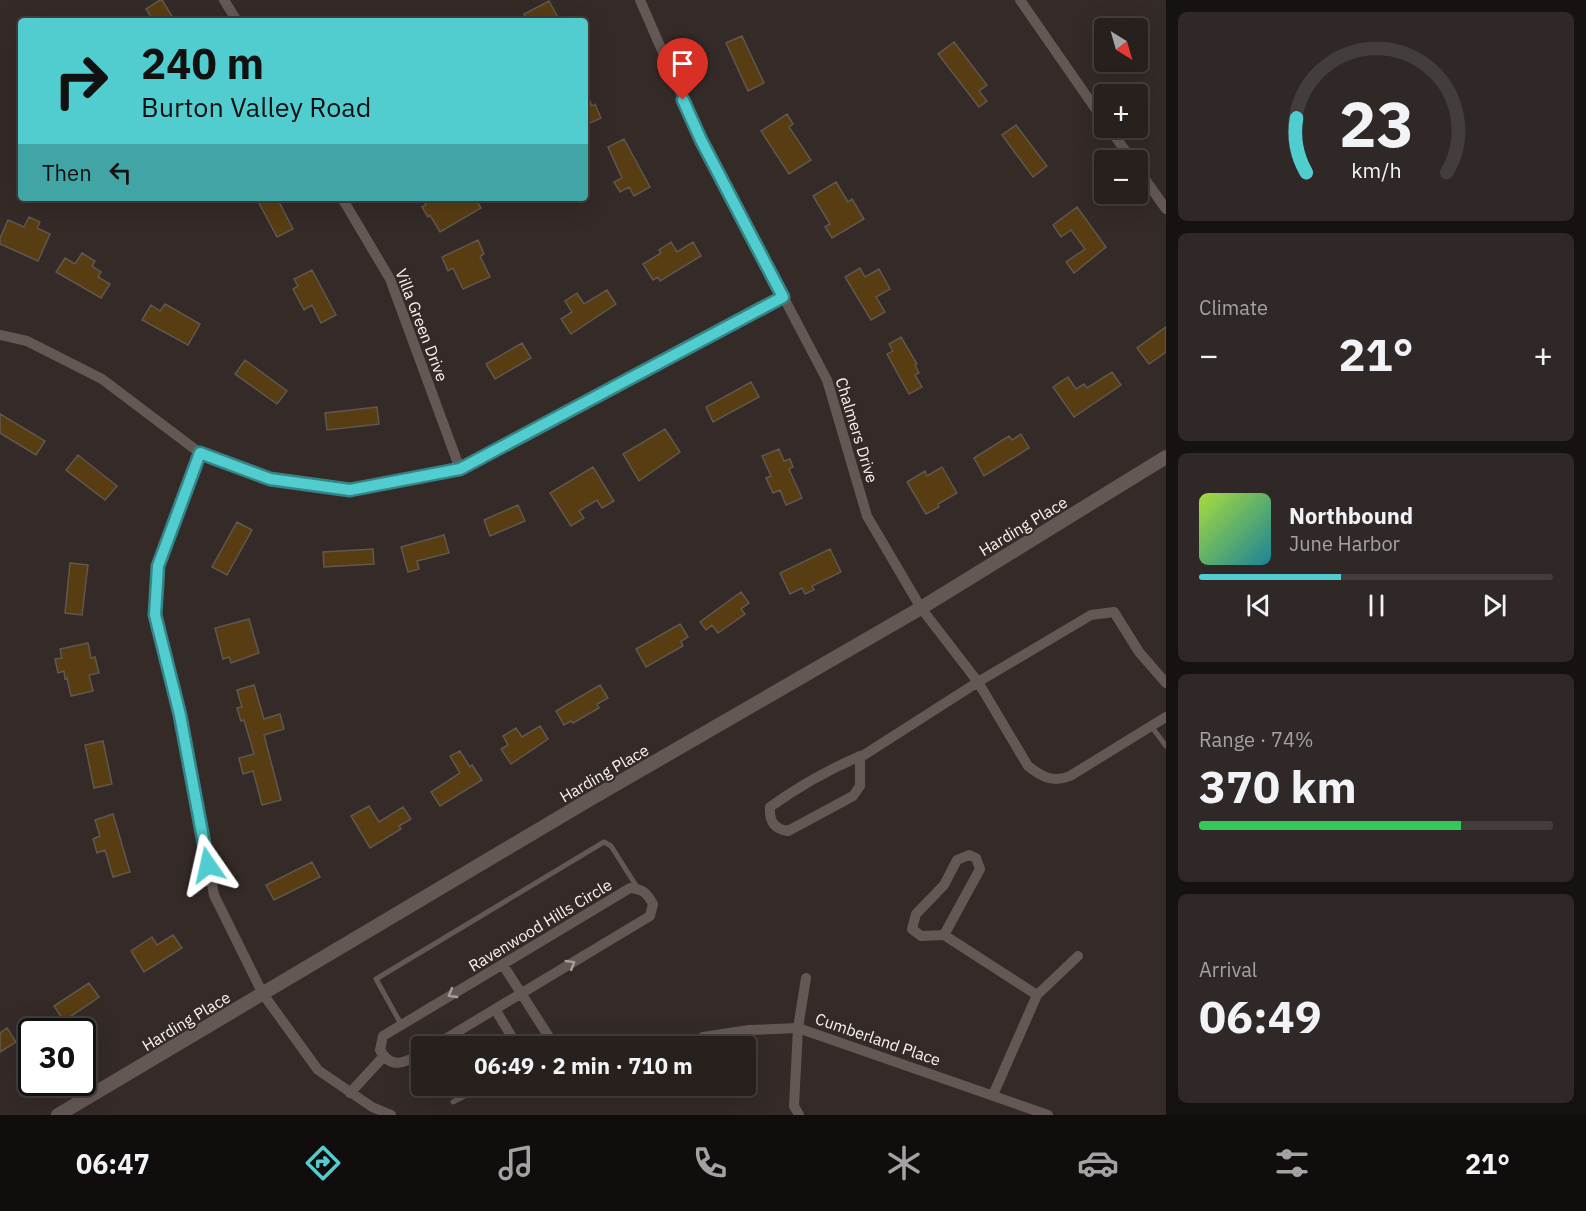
<!DOCTYPE html>
<meta charset="utf-8">
<style>
:root{--surface:#27201d;--page:#2f2826;--text:#f1f3f6;--muted:#a4a3a4;--line:#433e3b;--accent:#52cdcf}
body{margin:0;font-family:"IBM Plex Sans",sans-serif;background:var(--page);color:var(--text);height:100vh;display:flex;flex-direction:column;font-size:22px;white-space:nowrap}
*{box-sizing:border-box;margin:0}
p{font-size:20px;color:var(--muted)}
.icon{flex:none;width:33px;height:33px;fill:none;stroke:currentColor;stroke-width:2;stroke-linecap:round;stroke-linejoin:round}
.map{position:relative;flex:1;overflow:hidden}
.drawer{display:flex;flex-direction:column;gap:12px;padding:12px;background:#151210;width:420px}
.drawer>*{flex:none}
.guide{position:absolute;left:18px;top:18px;width:570px;height:183px;border-radius:6px;box-shadow:0 6px 24px #0002,0 0 0 2px var(--line);background:#52cdcf;color:#111;overflow:hidden}
.needle{width:39px;rotate:143deg}
.tools{position:absolute;left:1094px;top:18px;display:grid;gap:12px}
.tools a{display:grid;place-items:center;width:54px;height:54px;border-radius:6px;background:var(--surface);box-shadow:0 6px 24px #0002,0 0 0 2px var(--line);font-size:30px}
.speed{position:absolute;left:18px;top:1018px;display:flex;gap:12px;font-size:30px;font-weight:700;text-align:center}
.speed>*{display:grid;place-content:center;width:78px;height:78px;border-radius:50%;background:var(--surface);box-shadow:0 6px 24px #0002,0 0 0 2px var(--line);line-height:1}
.speed .limit{border:3px solid #111;border-radius:9px;background:#fff;color:#111}
.pin{position:absolute;display:grid;place-items:center;width:51px;height:51px;color:#fff;margin:-62px -26px;border-radius:50% 50% 50% 0;rotate:-45deg;box-shadow:0 0 6px #0007}
.pin .icon{rotate:45deg}
.me{position:absolute;width:66px;margin:-33px;rotate:349deg;stroke-linejoin:round;filter:drop-shadow(0 0 4px #0008)}
.turn{display:flex;align-items:center;gap:21px;height:126px;padding:0 24px;font-size:27px}
.turn .icon{width:78px;height:78px;stroke-width:2.5}
.turn b{display:block;font-size:42px;line-height:51px}
.then{display:flex;align-items:center;height:57px;padding:0 24px;background:#0003;gap:12px;font-size:22px}
.big{font-size:45px;font-weight:800;line-height:1.1}
.drawer .card{flex:1;display:flex;flex-direction:column;justify-content:center;gap:9px;min-width:0;padding:0 21px;border-radius:9px;background:var(--page)}
.drawer .dial{align-items:center;gap:0}
.dial svg{height:156px;overflow:visible;fill:none;stroke:var(--line);stroke-width:7;stroke-linecap:round;text-anchor:middle}
.dial text{fill:var(--text);stroke:none}
.song{display:flex;align-items:center;gap:18px}
.cover{width:72px;height:72px;border-radius:9px;background:linear-gradient(135deg,hsl(80 70% 55%),hsl(190 70% 35%))}
.played{height:6px;border-radius:3px;background:linear-gradient(90deg,var(--accent) 40%,var(--line) 40%)}
.keys{display:flex;justify-content:space-around;direction:ltr}
.heat{display:flex;justify-content:space-between;align-items:center;font-size:33px;direction:ltr}
.charge{height:9px;border-radius:4px;background:linear-gradient(90deg,#34c759 74%,var(--line) 0)}
.trip{position:absolute;left:411px;top:1036px;width:345px;height:60px;border-radius:6px;background:var(--surface);box-shadow:0 6px 24px #0002,0 0 0 2px var(--line);font-weight:800;line-height:60px;text-align:center}
.tabs{display:flex;height:96px;justify-content:space-around;align-items:center;background:#100d0c;color:var(--muted)}
.tabs .icon{width:42px;height:42px}
.tabs .on{color:var(--accent)}
.tabs b{font-size:27px;color:var(--text)}
main{display:flex;flex:1;min-height:0}
.map>svg:first-child{display:block}
.building{fill:#583c12;stroke:#5f584f;stroke-width:1.5}
.lines{fill:none;stroke-linecap:round;stroke-linejoin:round}
.lane{stroke:#635854;stroke-width:5}
.street{stroke:#635854;stroke-width:10}
.secondary{stroke:#635854;stroke-width:14}
.oneway{stroke:#a79e9b}
.route-casing{stroke:#358587;stroke-width:15}
.route{stroke:#52cdcf;stroke-width:10}
.labels{text-anchor:middle;stroke-width:4.5;stroke-linejoin:round;paint-order:stroke}
.street-label{font-size:16px;fill:#faf3f1;stroke:#342a27}
</style>
<main>
<div class="map">
<svg width="1166" height="1115" viewBox="0 0 1166 1115">
<rect width="100%" height="100%" fill="#342a27"/>
<path class="building" d="M160,0H162L175,21H154L146,9Z
M549,1L560,21H527L524,14Z
M742,36L764,83L748,91L726,43Z
M954,42L987,85L979,91L987,101L979,107L938,54Z
M585,89L592,106L595,104L601,118L585,125Z
M787,114L793,124L789,127L811,160L789,174L761,131Z
M1016,125L1047,166L1033,177L1002,135Z
M624,139L650,187L634,196L629,187L620,192L614,182L622,178L608,147Z
M836,182L848,202L852,199L864,219L832,238L825,227L830,224L813,196Z
M267,198H277L293,229L277,237L259,203Z
M422,198H475L481,208L440,232L430,215L428,217L422,207L426,205Z
M1077,207L1106,247L1074,273L1066,262L1085,249L1071,230L1061,237L1053,225Z
M29,217L40,222L37,228L50,234L38,261L0,244V238L8,220L24,227Z
M478,240L484,254L480,256L490,277L463,289L453,268L448,271L442,257Z
M671,242L677,252L693,242L701,256L660,281L658,277L653,280L643,264L661,253L659,250Z
M82,253L95,261L92,266L101,272L98,277L110,284L101,298L56,272L65,258L75,264Z
M860,268L865,277L879,269L890,289L876,297L885,312L871,320L845,277Z
M312,270L336,315L321,323L312,305L304,310L293,289L298,286L294,279Z
M607,290L616,304L571,334L561,319L572,312L565,301L577,293L584,304Z
M165,304L200,324L188,345L142,320L151,305L160,311Z
M1166,327V352L1149,364L1137,348Z
M901,337L917,364L915,365L919,373L915,375L922,387L909,394L887,354L893,351L889,344Z
M522,343L531,358L495,379L486,364Z
M245,360L287,391L277,404L235,374Z
M1112,372L1121,385L1074,417L1053,387L1068,377L1076,389L1084,384L1087,388Z
M751,382L759,397L713,422L706,407Z
M377,407L379,424L327,430L325,413Z
M0,414L45,441L36,455L0,433Z
M665,429L680,452L639,481L623,454Z
M1021,434L1029,448L984,476L974,458L1009,436L1012,440Z
M779,449L784,461L790,459L793,467L789,469L802,498L786,505L780,490L773,493L766,478L771,476L762,456Z
M78,455L117,486L105,500L66,470Z
M593,467L614,501L602,508L597,500L579,511L584,518L571,526L550,493Z
M942,467L957,493L938,504L939,507L926,514L907,482L925,471L927,476Z
M518,505L525,521L490,536L484,520Z
M237,522L252,530L227,575L212,567Z
M444,535L449,553L417,561L419,569L408,572L401,547Z
M373,549L374,564L324,567L323,552Z
M830,549L841,572L812,586L814,590L805,594L802,588L790,594L780,573Z
M70,563L88,565L82,615L65,613Z
M741,592L749,603L741,609L745,614L718,633L712,625L706,630L700,622Z
M249,619L259,653L231,663L229,657L223,659L215,628Z
M680,624L688,637L681,641L683,646L646,667L636,649Z
M88,643L91,658L95,657L99,673L89,675L93,691L71,696L67,678L65,679L64,671L58,673L55,659L62,658L60,649Z
M254,685L264,719L280,714L284,729L264,735L281,800L262,805L253,771L243,774L239,758L254,754L244,720L241,721L237,708L242,707L237,690Z
M600,685L608,698L597,704L599,708L573,723L571,721L564,725L556,711Z
M540,726L548,739L511,764L501,749L508,745L503,736L516,728L522,737Z
M103,741L112,784L94,788L85,745Z
M460,751L470,767L472,765L482,780L440,806L431,792L460,773L450,756Z
M369,806L379,822L403,807L411,819L399,826L401,829L370,848L351,816Z
M113,814L130,872L113,877L105,850L97,853L93,839L100,836L95,820Z
M312,862L320,877L274,900L266,885Z
M173,935L182,948L144,972L131,951L152,937L157,945Z
M89,983L99,997L64,1021L54,1006Z
M7,1028L16,1042L0,1052V1033Z"/>
<g class="lines">
<path class="lane" d="M1151,726L1166,746
M401,1024L376,979L604,842L611,846L637,887
M453,1102L484,1086"/>
<path class="street" d="M224,0L237,21
M640,0L701,140L827,380L867,516L921,608L978,682L864,755L860,756C828,770 799,786 770,807C769,821 774,829 788,831L853,796L860,786V756
M1020,0L1104,121
M1109,128L1132,160
M1137,168L1166,209
M342,198L390,279L460,469
M0,335L27,341L102,379L200,453L270,479L350,490L460,469L783,297
M200,453L158,566L155,615L180,715L214,895L263,994L318,1070L372,1107L391,1115
M1166,683L1139,652L1114,612L1091,615L978,682L1028,766C1042,777 1053,783 1070,776L1166,717
M944,935L921,936L912,929L916,914L944,885L957,860L969,855L976,858L980,869L944,935L1037,995
M503,965L551,1040L552,1047
M495,1009L518,1047
M697,1047L703,1037L749,1030L798,1028L1048,1115
M422,1053C405,1063 391,1070 380,1050L383,1036L630,888C643,889 647,893 653,904L650,916L432,1047
M350,1093L384,1056
M993,1095L1037,995L1078,956
M799,1115L794,1106L798,1028L806,978"/>
<path class="secondary" d="M58,1115L587,801L921,608L1166,457"/>
</g>
<defs><path id="oneway-chevron" d="M-2-3.5L2.5 0L-2 3.5" fill="none" stroke-width="1.6" stroke-linecap="round" stroke-linejoin="round" transform="scale(1.5)"/></defs>
<g class="oneway">
<use href="#oneway-chevron" transform="translate(571 964) rotate(-31)"/>
<use href="#oneway-chevron" transform="translate(452 994) rotate(150)"/>
</g>
<g class="lines">
<defs>
<path id="route" d="M208,865L180,715L155,615L158,566L200,453L270,479L350,490L460,469L783,297L701,140L683,100"/>
</defs>
<use href="#route" class="route-casing"/>
<use href="#route" class="route"/>
</g>
<g class="labels">
<g class="street-label">
<text transform="translate(422 325) rotate(69)" y="6">Villa Green Drive</text>
<text transform="translate(857 430) rotate(73)" y="6">Chalmers Drive</text>
<text transform="translate(1023 526) rotate(-31)" y="6">Harding Place</text>
<text transform="translate(604 773) rotate(-30)" y="6">Harding Place</text>
<text transform="translate(540 925) rotate(-31)" y="6">Ravenwood Hills Circle</text>
<text transform="translate(186 1021) rotate(-31)" y="6">Harding Place</text>
<text transform="translate(878 1039) rotate(19)" y="6">Cumberland Place</text>
</g>
</g>
</svg>
<div class="tools">
<a><svg class="needle" viewBox="-14 -14 28 28"><path d="M0-13l5 13h-10z" fill="#e53935"/><path d="M0 13l5-13h-10z" fill="#a4a3a4"/></svg></a>
<a>+</a>
<a>−</a>
</div>
<div class="speed"><div class="limit">30</div></div>
<div class="pin" style="left:683px;top:100px;background:#d93025"><svg class="icon" aria-label="arrive" viewBox="0 0 24 24"><path d="M6 21V4h12l-3 4 3 4H6"/></svg></div>
<svg class="me" style="left:208px;top:865px" viewBox="-20 -20 40 40"><path d="M0-17L14 15 0 8-14 15z" fill="#52cdcf" stroke="#fff" stroke-width="4"/></svg>
<div class="trip">06:49 · 2 min · 710 m</div>
<div class="guide">
<div class="turn"><svg class="icon" aria-label="right" viewBox="0 0 24 24"><path d="M7 20v-9h11M14 6l5 5-5 5"/></svg><div><b>240 m</b>Burton Valley Road</div></div>
<div class="then">Then<svg class="icon" aria-label="left" viewBox="0 0 24 24"><path d="M17 20v-9H6M10 6l-5 5 5 5"/></svg></div>
</div>
</div>
<section class="drawer">
<div class="card dial"><svg viewBox="0 0 100 80">
<path d="M14 69A42 42 0 1 1 86 69"/>
<path d="M14 69A42 42 0 0 1 9 41" stroke="#52cdcf"/>
<text x="50" y="56" font-size="32" font-weight="700">23</text>
<text x="50" y="72" font-size="11">km/h</text>
</svg></div>
<div class="card"><p>Climate</p>
<div class="heat"><a>−</a><b class="big">21°</b><a>+</a></div>
</div>
<div class="card">
<div class="song"><i class="cover"></i><div><b>Northbound</b><p>June Harbor</p></div></div>
<div class="played"></div>
<div class="keys"><svg class="icon" aria-label="previous" viewBox="0 0 24 24"><path d="M18 5L8 12l10 7zM5 5v14"/></svg><svg class="icon" aria-label="pause" viewBox="0 0 24 24"><path d="M8 5v14M16 5v14"/></svg><svg class="icon" aria-label="next" viewBox="0 0 24 24"><path d="M6 5l10 7-10 7zM19 5v14"/></svg></div>
</div>
<div class="card"><p>Range · 74%</p><b class="big">370 km</b><div class="charge"></div></div>
<div class="card"><p>Arrival</p><b class="big">06:49</b></div>
</section>
</main>
<nav class="tabs">
<b>06:47</b>
<svg class="icon on" aria-label="directions" viewBox="0 0 24 24"><path d="M12 3l9 9-9 9-9-9zM9 14v-3h6M13 9l2 2-2 2"/></svg>
<svg class="icon" aria-label="music" viewBox="0 0 24 24"><path d="M9 18V5l10-2v13"/><circle cx="6" cy="18" r="3"/><circle cx="16" cy="16" r="3"/></svg>
<svg class="icon" aria-label="phone" viewBox="0 0 24 24"><path d="M5 4h4l2 5-3 2q2 4 5 5l2-3 5 2v4C11 20 4 13 5 4z"/></svg>
<svg class="icon" aria-label="climate" viewBox="0 0 24 24"><path d="M12 3v18M4 7l16 10M4 17L20 7"/></svg>
<svg class="icon" aria-label="car" viewBox="0 0 24 24"><path d="M5 17H2v-5l4-1 3-4h7l3 4 3 1v5h-3M9 17h6M6 11h13"/><circle cx="7" cy="17" r="2"/><circle cx="17" cy="17" r="2"/></svg>
<svg class="icon" aria-label="filters" viewBox="0 0 24 24"><path d="M4 7h16M4 17h16"/><circle cx="9" cy="7" r="2"/><circle cx="15" cy="17" r="2"/></svg>
<b>21°</b>
</nav>
